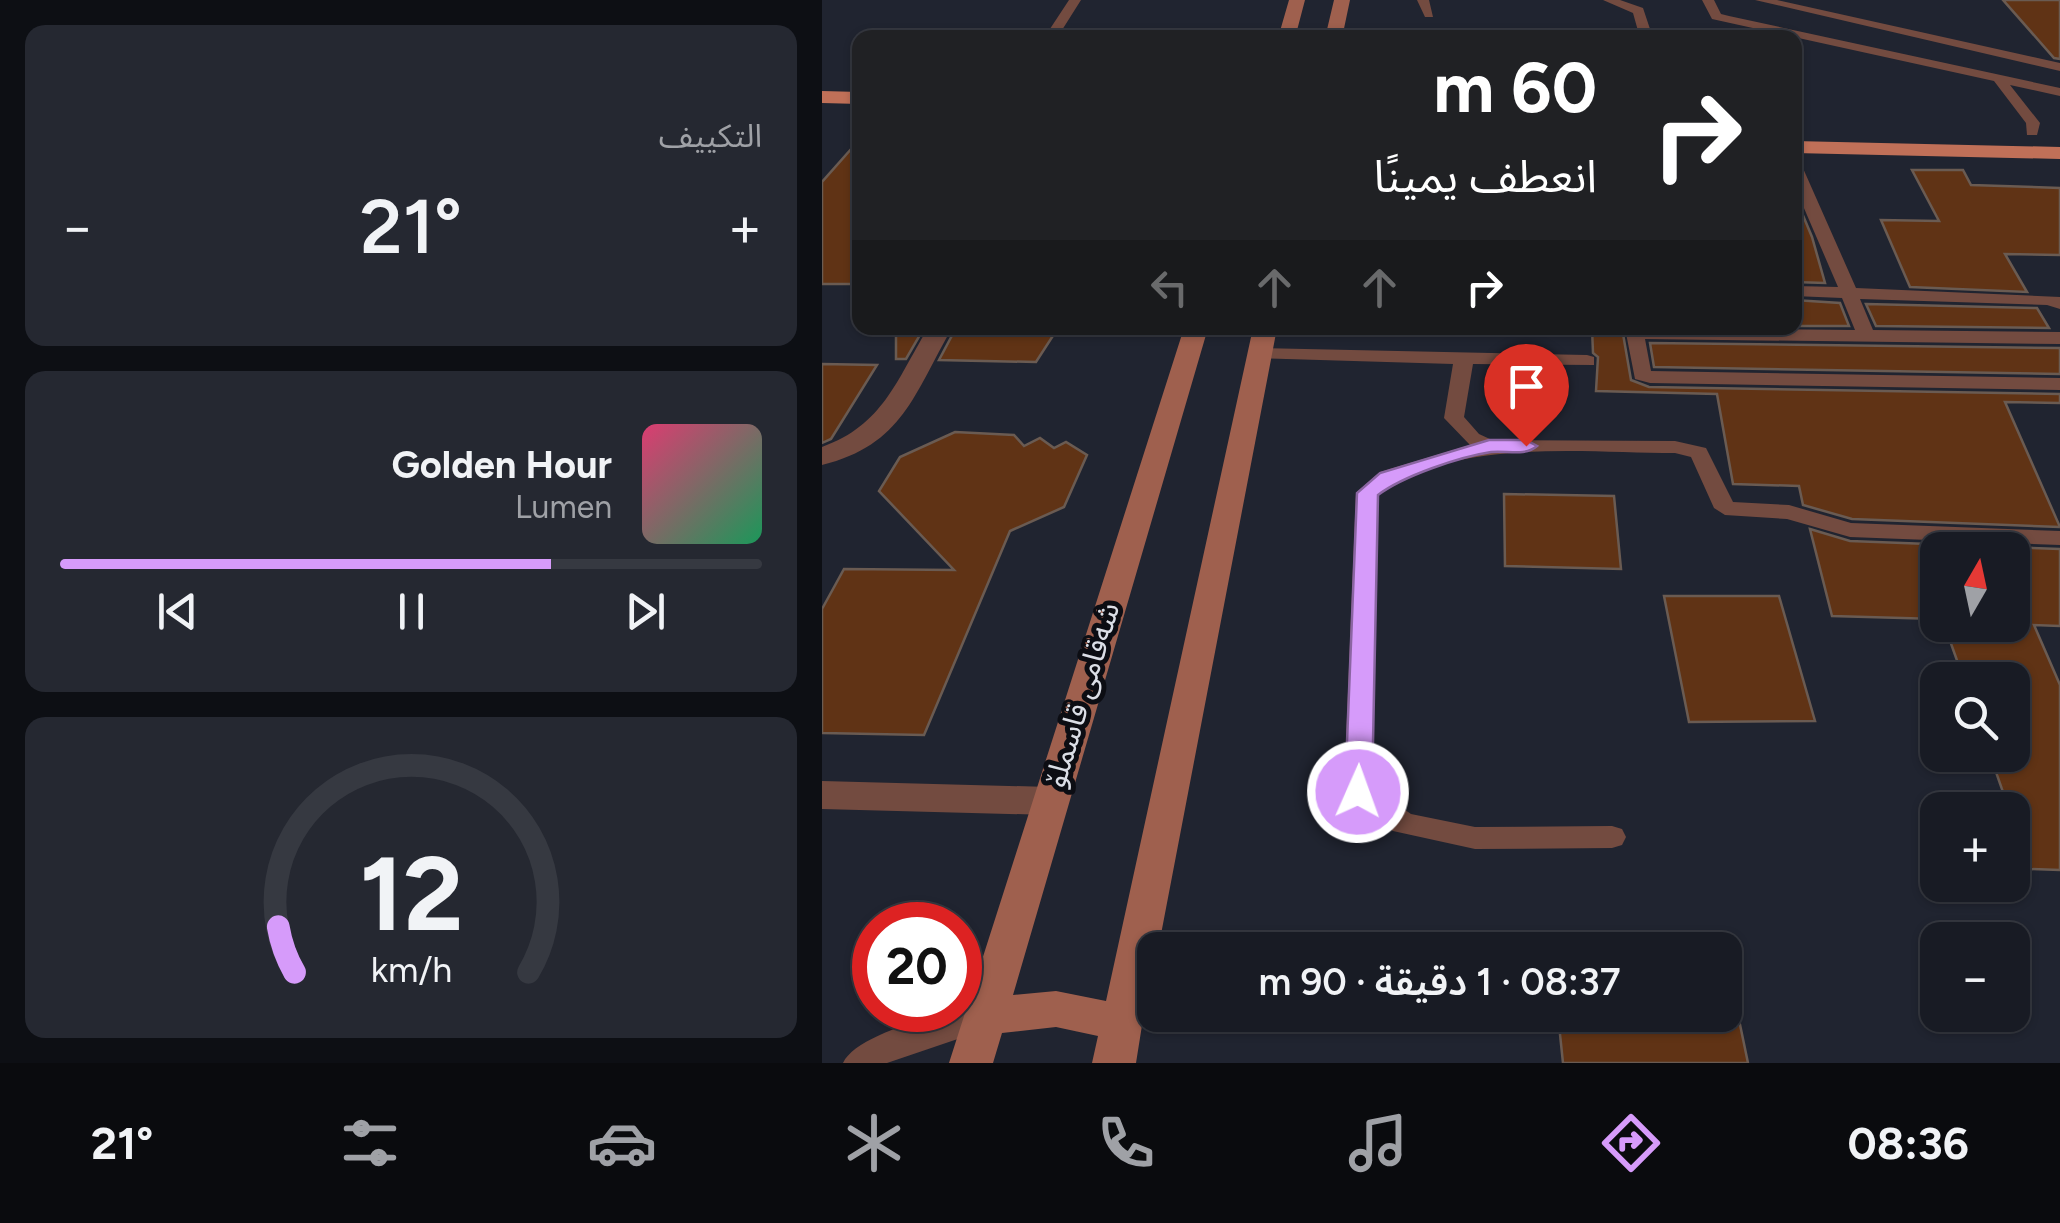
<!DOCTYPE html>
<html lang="ar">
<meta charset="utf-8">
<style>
:root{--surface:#181b24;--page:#252831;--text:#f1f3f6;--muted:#9fa1a6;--line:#363941;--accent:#d69bfa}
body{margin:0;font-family:Figtree,"Noto Sans Arabic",sans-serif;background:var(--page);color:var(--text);direction:rtl;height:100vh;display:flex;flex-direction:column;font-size:38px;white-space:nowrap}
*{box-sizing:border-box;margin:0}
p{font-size:32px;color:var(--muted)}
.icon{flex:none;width:55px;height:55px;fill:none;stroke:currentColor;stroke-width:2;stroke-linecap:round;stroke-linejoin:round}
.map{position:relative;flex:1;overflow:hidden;direction:ltr}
.drawer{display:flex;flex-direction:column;gap:25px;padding:25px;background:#0d0f14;width:822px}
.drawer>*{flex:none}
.hud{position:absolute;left:30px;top:30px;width:950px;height:305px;border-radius:20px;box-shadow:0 2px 8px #0004,0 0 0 2px var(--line);direction:rtl;background:#202124;color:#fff;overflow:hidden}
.needle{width:65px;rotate:9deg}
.tools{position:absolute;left:1098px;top:532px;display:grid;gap:20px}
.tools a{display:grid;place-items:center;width:110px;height:110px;border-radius:20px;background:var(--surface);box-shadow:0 2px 8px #0004,0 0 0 2px var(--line);font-size:50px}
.speed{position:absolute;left:30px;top:902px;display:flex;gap:20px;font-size:50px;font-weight:700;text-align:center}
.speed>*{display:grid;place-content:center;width:130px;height:130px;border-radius:50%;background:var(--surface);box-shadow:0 2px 8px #0004,0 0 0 2px var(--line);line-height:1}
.speed .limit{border:15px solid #d22;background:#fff;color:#111}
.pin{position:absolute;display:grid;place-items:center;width:85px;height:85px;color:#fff;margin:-102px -42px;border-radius:50% 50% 50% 0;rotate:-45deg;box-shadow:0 0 10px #0007}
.pin .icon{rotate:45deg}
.me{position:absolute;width:110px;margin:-55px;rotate:2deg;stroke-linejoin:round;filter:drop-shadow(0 0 8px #0008)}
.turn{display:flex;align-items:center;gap:35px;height:210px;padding:0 40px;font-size:45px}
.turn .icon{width:130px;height:130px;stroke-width:2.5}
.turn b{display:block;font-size:70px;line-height:85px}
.lanes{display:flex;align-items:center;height:95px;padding:0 40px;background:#0003;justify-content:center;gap:50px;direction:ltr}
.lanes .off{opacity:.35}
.big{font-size:75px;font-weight:600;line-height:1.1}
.drawer .tile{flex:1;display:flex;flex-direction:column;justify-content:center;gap:15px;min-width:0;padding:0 35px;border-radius:20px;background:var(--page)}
.drawer .dial{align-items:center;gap:0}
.dial svg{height:260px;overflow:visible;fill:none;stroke:var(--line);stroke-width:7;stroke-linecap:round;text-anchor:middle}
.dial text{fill:var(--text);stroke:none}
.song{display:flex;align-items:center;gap:30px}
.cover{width:120px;height:120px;border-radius:15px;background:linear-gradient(135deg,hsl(340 70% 55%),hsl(150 70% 35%))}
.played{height:10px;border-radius:5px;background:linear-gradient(90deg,var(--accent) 70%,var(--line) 70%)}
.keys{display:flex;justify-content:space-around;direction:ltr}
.heat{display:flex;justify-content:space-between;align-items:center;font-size:55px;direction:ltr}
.trip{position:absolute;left:315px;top:932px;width:605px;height:100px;border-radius:20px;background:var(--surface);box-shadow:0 2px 8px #0004,0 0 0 2px var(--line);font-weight:600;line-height:100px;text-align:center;direction:rtl}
.menu{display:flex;height:160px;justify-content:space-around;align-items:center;background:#0a0b0e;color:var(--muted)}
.menu .icon{width:70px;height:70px}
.menu .current{color:var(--accent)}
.menu b{font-size:45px;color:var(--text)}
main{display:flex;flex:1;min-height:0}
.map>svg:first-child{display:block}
.building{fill:#603315;stroke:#6a5b52;stroke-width:2.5}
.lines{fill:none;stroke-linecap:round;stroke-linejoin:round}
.lane{fill:#734b40;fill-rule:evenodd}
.street{fill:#734b40;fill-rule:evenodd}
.secondary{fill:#9f604e;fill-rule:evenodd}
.primary{fill:#c07058;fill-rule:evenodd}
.route{fill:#d69bfa;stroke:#8b65a2;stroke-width:2.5}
.labels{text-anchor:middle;stroke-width:10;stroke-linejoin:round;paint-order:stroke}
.street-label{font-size:30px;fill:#dbdee6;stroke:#0c0d13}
</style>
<main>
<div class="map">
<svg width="1238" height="1063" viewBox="0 0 1238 1063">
<rect width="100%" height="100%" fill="#202430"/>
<path class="building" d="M1181,0H1238V59L1232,58Z
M38,139V284H0V182Z
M1090,170H1141L1149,185L1238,188V255L1183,254L1205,292L1088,287L1059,220L1117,221Z
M980,213L990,237L1003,283L972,282V214Z
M972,300L1018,303L1027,326H972Z
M1044,304L1215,308L1227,328L1054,326Z
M74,328H102L84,359H74Z
M134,328H236L214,362L117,360Z
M770,328H800L809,380L827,387L1238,394V403L1183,402L1238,527L1030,519L981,505L977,486L911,484L895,394L774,391L776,357L771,353Z
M828,343L1238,348V374L832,367Z
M0,364L55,365L9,439L0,443Z
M133,432L192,435L202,446L218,438L232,448L244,442L265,455L242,507L188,531L102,735L0,733V609L22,569L132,570L57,491L78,457Z
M682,494L792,496L799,569L683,566Z
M988,529L1028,541L1238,549V626L1212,625L1238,685V870L1208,869L1168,755H1190V680H1142L1127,638L1190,639V550H1115V619L1010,616Z
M842,596H957L993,721L867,722Z
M736,1015H916L926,1063H741Z"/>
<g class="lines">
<path class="lane" d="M247,0H259L235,38H222Z
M595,0H607L611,17H603Z
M781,0H798L821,8L831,38H818L811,13Z
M880,0H892L899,14L907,16L1238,88V96L1188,85L1218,123L1215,135H1205L1204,123L1172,81L890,19Z
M933,0H955L1238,63V71Z
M972,162L980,166L1034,288L1238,297V309L1225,305L1038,299L1051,330L1238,332V344L823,339L829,371L1238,378V390L828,383L813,379L803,328L1033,330L1020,298L972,296V286L1016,287L972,185Z
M437,348L765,355L772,357V365L651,364L642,417L657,434L670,440L853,441L884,448L911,502L967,505L1029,523L1238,531V545L1028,537L965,519L903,515L892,508L869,457L853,453C762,453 631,437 556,495L550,787L589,814L653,827L790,826L800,829L804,837L800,845L790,848L653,849L571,831L526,798L522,791L534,493L558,472L648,445L622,418L631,364L430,358L427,354Z
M163,1002L174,1006L179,1016L174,1026L65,1063H21C36,1031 129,1013 163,1002Z"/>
<path class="street" d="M106,328H130C92,394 81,445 0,465V447C61,425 74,381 106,328Z
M0,781L228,787L241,791L247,801L241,811L228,815L0,809Z"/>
<path class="secondary" d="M467,0H483L473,38H456Z
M512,0H528L520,38H503Z
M362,328H386L191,995L234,991L284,1001L431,328H455L336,950H332L314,1063H270L276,1036L234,1027L180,1033L171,1063H127Z"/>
<path class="primary" d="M0,91L38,92V104L0,103Z
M972,141L1238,147V159L972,153Z"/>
</g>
<path class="route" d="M667,440H704L715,446C702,457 685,450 669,452C637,457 581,476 556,495L550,792L546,799L536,802L527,799L523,792L535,493L558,473Z"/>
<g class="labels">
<g class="street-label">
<text transform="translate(260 695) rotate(-73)" y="10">شەقامی قاسملۆ</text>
</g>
</g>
</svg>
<div class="tools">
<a><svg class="needle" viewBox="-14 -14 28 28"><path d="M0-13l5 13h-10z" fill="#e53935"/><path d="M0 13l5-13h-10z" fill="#9fa1a6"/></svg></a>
<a><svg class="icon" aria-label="search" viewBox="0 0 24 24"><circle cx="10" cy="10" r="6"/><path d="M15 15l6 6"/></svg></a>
<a>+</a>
<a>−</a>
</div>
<div class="speed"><div class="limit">20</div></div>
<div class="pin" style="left:704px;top:446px;background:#d93025"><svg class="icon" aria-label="arrive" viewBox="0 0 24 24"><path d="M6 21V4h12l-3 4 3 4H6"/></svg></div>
<svg class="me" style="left:536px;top:792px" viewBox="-20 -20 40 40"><circle r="17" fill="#d69bfa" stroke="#fff" stroke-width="3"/><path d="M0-11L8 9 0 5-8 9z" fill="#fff"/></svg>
<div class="trip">08:37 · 1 دقيقة · 90 m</div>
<div class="hud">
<div class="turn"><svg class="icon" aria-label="right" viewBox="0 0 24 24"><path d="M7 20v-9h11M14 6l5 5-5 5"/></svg><div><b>60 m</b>انعطف يمينًا</div></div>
<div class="lanes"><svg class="icon off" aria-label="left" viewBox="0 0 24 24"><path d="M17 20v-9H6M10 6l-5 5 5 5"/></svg><svg class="icon off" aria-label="ahead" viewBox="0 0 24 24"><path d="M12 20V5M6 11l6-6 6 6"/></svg><svg class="icon off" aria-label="ahead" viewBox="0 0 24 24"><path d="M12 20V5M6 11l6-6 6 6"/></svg><svg class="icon" aria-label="right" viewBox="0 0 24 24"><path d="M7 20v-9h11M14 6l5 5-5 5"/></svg></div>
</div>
</div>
<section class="drawer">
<div class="tile"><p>التكييف</p>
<div class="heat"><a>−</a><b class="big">21°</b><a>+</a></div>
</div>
<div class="tile">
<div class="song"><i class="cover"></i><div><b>Golden Hour</b><p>Lumen</p></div></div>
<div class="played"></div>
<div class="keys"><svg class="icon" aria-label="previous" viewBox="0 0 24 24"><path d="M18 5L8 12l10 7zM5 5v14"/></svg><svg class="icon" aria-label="pause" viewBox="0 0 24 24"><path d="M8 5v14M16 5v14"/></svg><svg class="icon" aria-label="next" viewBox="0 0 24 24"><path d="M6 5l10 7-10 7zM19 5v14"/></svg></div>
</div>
<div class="tile dial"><svg viewBox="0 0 100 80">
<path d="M14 69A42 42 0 1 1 86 69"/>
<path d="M14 69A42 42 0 0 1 9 55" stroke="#d69bfa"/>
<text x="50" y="56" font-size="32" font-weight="700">12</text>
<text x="50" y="72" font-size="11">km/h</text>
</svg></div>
</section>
</main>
<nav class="menu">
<b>08:36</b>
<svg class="icon current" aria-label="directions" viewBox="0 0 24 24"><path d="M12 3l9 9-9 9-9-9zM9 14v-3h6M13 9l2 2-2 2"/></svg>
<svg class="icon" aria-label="music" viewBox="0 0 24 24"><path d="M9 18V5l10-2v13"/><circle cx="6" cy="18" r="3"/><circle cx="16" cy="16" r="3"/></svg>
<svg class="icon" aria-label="phone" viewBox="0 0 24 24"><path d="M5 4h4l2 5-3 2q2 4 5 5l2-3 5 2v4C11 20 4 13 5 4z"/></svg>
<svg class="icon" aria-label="climate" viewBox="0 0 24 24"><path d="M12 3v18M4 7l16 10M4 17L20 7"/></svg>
<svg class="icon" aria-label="car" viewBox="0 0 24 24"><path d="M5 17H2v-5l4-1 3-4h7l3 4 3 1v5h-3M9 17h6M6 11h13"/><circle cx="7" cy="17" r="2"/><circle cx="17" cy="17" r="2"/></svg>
<svg class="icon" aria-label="filters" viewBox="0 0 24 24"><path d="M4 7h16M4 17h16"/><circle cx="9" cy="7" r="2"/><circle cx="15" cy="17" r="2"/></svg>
<b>21°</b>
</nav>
